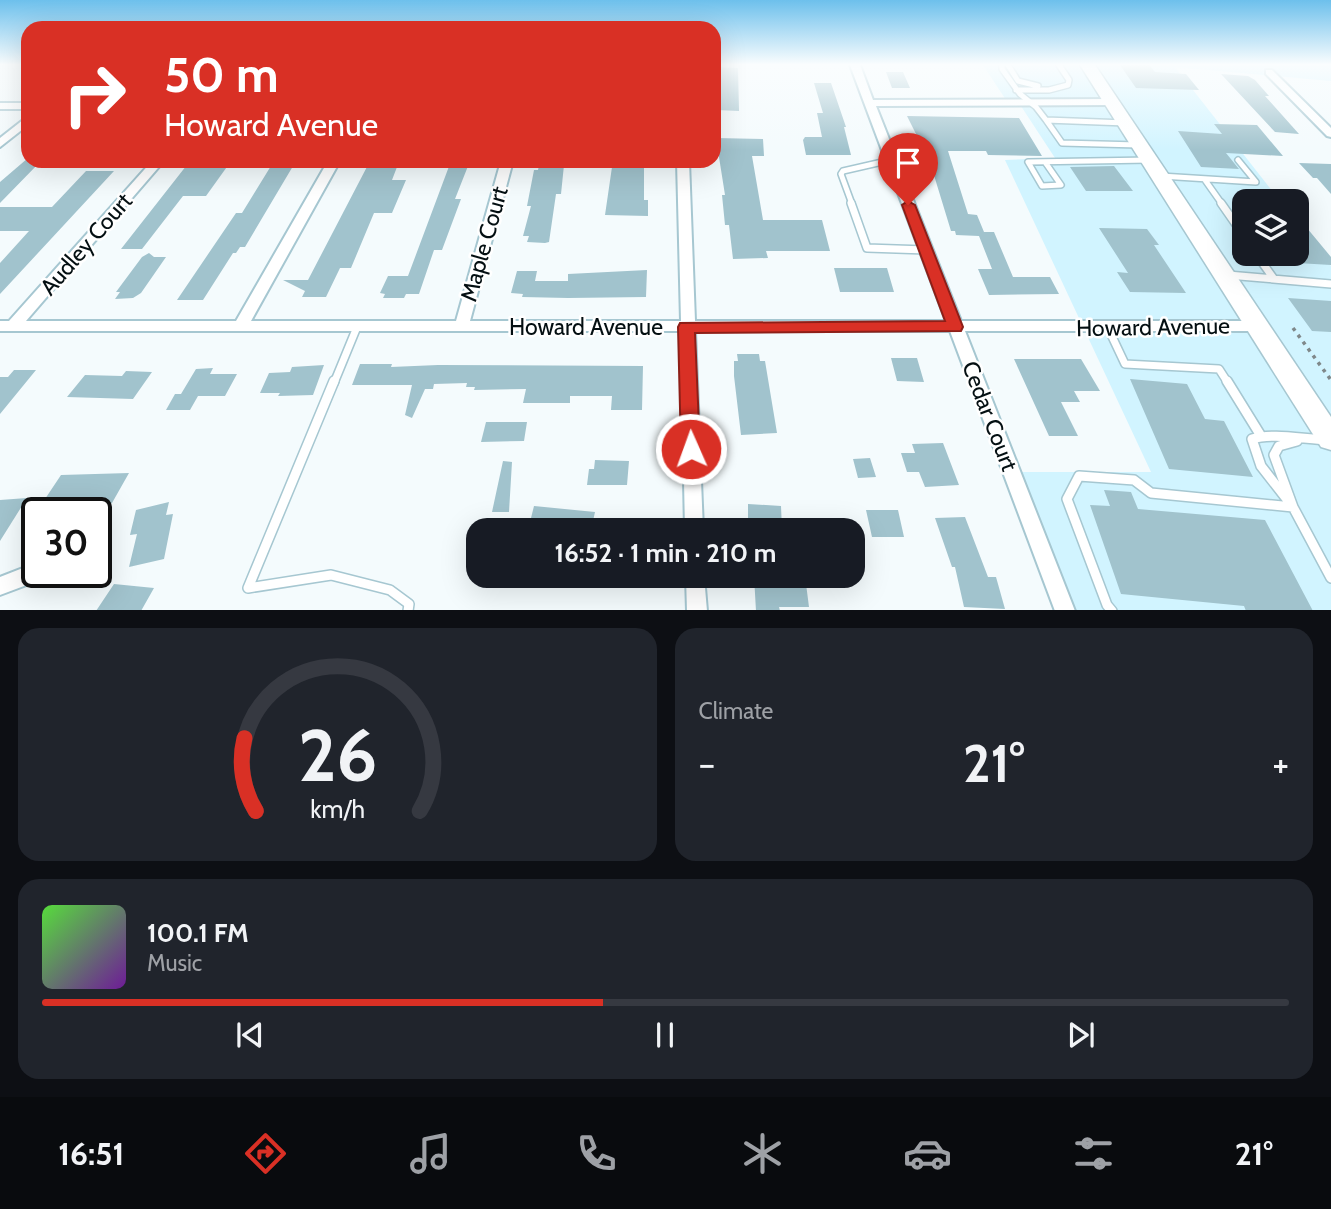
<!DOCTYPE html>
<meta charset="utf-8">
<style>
:root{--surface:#171b24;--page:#20242c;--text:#f1f3f6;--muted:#9ea1a6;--line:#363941;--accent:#d93025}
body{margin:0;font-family:Cabin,sans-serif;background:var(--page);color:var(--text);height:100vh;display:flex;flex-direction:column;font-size:26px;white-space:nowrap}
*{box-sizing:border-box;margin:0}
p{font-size:23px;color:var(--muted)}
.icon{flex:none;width:38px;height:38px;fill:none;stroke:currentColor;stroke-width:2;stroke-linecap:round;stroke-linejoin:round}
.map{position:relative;height:610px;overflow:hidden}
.sheet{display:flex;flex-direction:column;gap:18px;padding:18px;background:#0d0f14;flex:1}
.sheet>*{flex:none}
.banner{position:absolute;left:21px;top:21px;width:700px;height:147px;border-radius:21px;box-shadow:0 7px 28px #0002;background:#d93025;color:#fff;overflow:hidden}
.fabs{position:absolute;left:1232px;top:189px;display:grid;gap:14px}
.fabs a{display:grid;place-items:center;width:77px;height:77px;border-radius:14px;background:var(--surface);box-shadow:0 7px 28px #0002;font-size:35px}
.speed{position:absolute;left:21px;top:497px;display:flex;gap:14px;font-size:35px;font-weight:700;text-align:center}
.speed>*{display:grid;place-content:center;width:91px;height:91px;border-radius:50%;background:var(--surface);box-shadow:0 7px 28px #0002;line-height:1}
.speed .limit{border:4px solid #111;border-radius:10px;background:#fff;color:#111}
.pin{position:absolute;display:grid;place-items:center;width:60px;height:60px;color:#fff;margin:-72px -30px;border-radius:50% 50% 50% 0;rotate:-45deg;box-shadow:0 0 7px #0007}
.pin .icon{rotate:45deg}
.me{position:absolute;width:77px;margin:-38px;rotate:358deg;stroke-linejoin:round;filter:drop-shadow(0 0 5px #0008)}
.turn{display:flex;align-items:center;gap:24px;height:147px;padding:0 28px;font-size:32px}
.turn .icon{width:91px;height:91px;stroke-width:2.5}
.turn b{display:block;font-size:49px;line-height:60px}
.big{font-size:52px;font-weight:700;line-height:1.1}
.sheet .widget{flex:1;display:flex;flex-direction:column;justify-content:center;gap:10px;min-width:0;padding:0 24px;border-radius:21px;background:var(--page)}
.sheet .dial{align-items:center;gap:0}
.dial svg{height:182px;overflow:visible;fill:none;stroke:var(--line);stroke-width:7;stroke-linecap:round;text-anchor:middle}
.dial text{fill:var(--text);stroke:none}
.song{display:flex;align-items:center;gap:21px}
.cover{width:84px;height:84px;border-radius:10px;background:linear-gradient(135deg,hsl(110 70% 55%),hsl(280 70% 35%))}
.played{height:7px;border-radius:4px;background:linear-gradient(90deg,var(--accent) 45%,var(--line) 45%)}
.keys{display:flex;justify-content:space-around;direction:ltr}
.heat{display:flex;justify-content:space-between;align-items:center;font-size:38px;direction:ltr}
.sheet .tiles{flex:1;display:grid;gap:18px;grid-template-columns:1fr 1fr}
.widget:last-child{grid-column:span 2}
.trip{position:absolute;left:466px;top:518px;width:399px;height:70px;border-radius:21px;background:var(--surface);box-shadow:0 7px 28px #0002;font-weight:700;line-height:70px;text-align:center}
.tab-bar{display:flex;height:112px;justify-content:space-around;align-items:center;background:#090b0e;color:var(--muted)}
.tab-bar .icon{width:49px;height:49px}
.tab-bar .current{color:var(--accent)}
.tab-bar b{font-size:32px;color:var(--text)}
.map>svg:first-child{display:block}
.built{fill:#d1f4ff}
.building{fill:#a1c3cd}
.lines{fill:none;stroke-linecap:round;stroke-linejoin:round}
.service-far2-casing{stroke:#a6c7d1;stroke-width:8}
.service-far1-casing{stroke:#a6c7d1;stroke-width:10}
.service-casing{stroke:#a6c7d1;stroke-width:12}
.minor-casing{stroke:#a6c7d1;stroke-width:4}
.primary-casing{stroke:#a6c7d1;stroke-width:3}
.path{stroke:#7f888a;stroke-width:3.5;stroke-dasharray:3.5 5;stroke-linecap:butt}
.service-far2{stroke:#fff;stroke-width:5}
.service-far1{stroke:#fff;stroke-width:7}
.service{stroke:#fff;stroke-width:9}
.minor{fill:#fff;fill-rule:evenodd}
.primary{fill:#fff;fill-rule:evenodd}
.route{fill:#d93025;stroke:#8d1f18;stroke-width:2}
.labels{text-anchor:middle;stroke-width:5;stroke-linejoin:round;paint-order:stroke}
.street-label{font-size:23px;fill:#040f12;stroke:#fff}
</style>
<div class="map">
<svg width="1331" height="611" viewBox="0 0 1331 611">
<rect width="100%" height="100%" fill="#f4fbfd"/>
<path class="built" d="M983,65H1331V81L1175,67L1280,201H1244V254H1297V223L1331,266V610H1074L1020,472H1151L1005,160L1055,158L1017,100H1006Z"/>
<path class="building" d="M1120,65H1149L1155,72L1186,74L1199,90L1136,88Z
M718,67L738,68L739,111L717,110Z
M886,72H903L910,88H892Z
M1221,74L1248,76L1255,80L1269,96H1265L1299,134L1275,132Z
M814,83H831L846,127H844L851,155H806L803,140L805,137H822L817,113H823Z
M907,116L1019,118L1042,156L988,155L986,151H948L968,214L977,215L984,232H994L1013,277H1050L1059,294L989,295L978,269H992L979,236L956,235L955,231H951L933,172H929L923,164L915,138H918Z
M1214,124L1257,125L1283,156L1226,153L1239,169L1201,167L1178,131L1222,134Z
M716,138L763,139L764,156H752L763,220H822L830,251H766L768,258L733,259L729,225H725L722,195H725Z
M28,158V161L40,162L0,203V182Z
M190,161H226L224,164H229L206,196H183L142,249H121Z
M274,161H296L245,247H240L236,253H233L203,300H177L236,213H242Z
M370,161H385L383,167H397L392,180H406L392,213H374L351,268H340L326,297H302L305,291L283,280H308Z
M451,161H470L455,199H461L442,250H434L419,294H406L404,298H383L385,294L380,293L388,276H408Z
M540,161H560V165H564L561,194H556L549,242L545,243L527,242L529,236H523L531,206H527L534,170H538Z
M616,161H644V200H648V216L605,215L612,167H616Z
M1299,163L1331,164V194L1317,178H1313Z
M1114,166L1133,191H1086L1070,167Z
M86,171H114L0,294V263L29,231H0V207H52Z
M1297,216L1331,257V265L1297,263Z
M1099,228L1147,229L1159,245H1154L1186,293L1130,292L1117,272L1128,273Z
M149,253L154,257H166L141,293L133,298L115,299L120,292H116L142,257Z
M834,268H887L894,292H840Z
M647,270L646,297L568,298L522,297L523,294L511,293L517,271H537L535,281H568V274Z
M1288,298L1331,301V332L1312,331Z
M737,354H759L760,361H765L777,433L741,435L734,376V361H738Z
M891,358H917L924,382L897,381Z
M1014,359H1081L1100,391H1074L1080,402H1061L1078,436H1049Z
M360,364H392L391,367L438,365L643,366L642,410H611L612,396H570V403H523L526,389L474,390L475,387H466L467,383L434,384L433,389H425L412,418L405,415L412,385H352Z
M324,365L313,395L278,396L280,393H260L269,373L290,372L292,367Z
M213,368L210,374H237L225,396H198L190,410H166L175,394H181L196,369Z
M14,370H36L0,414V377H8Z
M126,371L152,372L133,399L67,397L85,375L122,376Z
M1130,379L1187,384L1205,419L1224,421L1253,477L1169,469Z
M486,422H527L524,441L481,442Z
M943,443L959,485L925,487L919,472H907L901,453H915L912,444Z
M870,458L876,477L858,478L853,459Z
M595,460L629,461L627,485H587L589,469H594Z
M503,461L512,462L509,512H492Z
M129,473L112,503L41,505L61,475Z
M1104,490L1131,492L1138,509L1265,520L1313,611H1246L1244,606L1121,594L1090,505L1110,506Z
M27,498L0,541V500Z
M169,502L166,515L173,514L164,559L129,567L137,534L130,535L136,510Z
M748,504L781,506L782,530H751V527L748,526Z
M534,506L595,512L591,530H528Z
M866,510H898L904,537H872Z
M965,517L988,577H996L1005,609L964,607L955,567H952L935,518Z
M754,576H805L809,607H779L780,611H756Z
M114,584L154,588L141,611H96Z"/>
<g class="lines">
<defs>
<path id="service-far2" d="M1002,65V69L1020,94L1036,107L1046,120L1126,123
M1008,65L1018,81L1038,86
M1016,90H1049L1068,85L1069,80L1059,65
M1046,120L1062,143L1138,145
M1045,162L1061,185L1042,186L1028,162L1150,160
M1161,176L1256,182L1238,160
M1205,180L1222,204
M852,204L841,174L843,171L891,160"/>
<path id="service-far1" d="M851,203L867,248L926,250
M1221,203L1244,236
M1256,254L1274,279
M1228,275L1331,284
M1108,328L1125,364L1219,369L1228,383
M334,383L357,327"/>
<path id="service" d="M334,381L248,588L331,575L390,590L409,604L408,611
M1227,381L1261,436
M1297,441L1279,446L1274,455L1293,507L1331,578
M1112,611L1107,605L1067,499L1079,476L1134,480L1151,493L1293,507L1261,466L1252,439C1273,432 1307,440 1331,440"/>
<path id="minor" d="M850,65H860L873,100L1112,99L1117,102L1112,105L876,106L961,321H1257L1262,322L1264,326L1262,330L1257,331H965L1075,611H1055L950,331H695L703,530H685L681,331H0V321H9L152,161H164L26,321H236L328,161H340L251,321H456L501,161H513L470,321H681L677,161H689L695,321H946Z
M1266,70H1272L1331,128V137L1327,136L1266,74Z
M0,103H28V109H0Z
M28,116V125L0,147V138Z
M33,564L37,565V572H42L40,580L0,595V577Z
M686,576H704L707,611H687Z"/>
<path id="primary" d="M1080,65H1095L1331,417V450L1321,447Z"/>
</defs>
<use href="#service-far2" class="service-far2-casing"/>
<use href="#service-far1" class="service-far1-casing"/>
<use href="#service" class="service-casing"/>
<use href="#minor" class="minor-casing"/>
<use href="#primary" class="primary-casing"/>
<path class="path" d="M1293,328L1331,380"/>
<use href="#service-far2" class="service-far2"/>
<use href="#service-far1" class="service-far1"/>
<use href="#service" class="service"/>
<use href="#minor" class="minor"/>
<use href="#primary" class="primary"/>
</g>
<linearGradient id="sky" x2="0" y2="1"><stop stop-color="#6dc0ec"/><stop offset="0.43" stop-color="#fafdfe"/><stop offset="1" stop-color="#fafdfe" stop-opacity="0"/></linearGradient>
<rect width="1331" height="150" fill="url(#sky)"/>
<path class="route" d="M908,201L915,205L963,327L961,331L695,333L700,449L697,454L691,457L684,454L681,449L678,327L680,323L945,321L902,205Z"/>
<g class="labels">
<g class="street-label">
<text transform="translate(86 244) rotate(-49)" y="8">Audley Court</text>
<text transform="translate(484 244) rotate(-74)" y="8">Maple Court</text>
<text x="586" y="335">Howard Avenue</text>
<text transform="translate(1153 327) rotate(-1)" y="8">Howard Avenue</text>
<text transform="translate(990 416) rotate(69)" y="8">Cedar Court</text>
</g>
</g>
</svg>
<div class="fabs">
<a><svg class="icon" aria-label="layers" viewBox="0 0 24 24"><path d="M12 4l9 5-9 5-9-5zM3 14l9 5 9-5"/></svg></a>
</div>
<div class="speed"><div class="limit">30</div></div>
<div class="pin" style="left:908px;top:205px;background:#d93025"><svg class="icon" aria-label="arrive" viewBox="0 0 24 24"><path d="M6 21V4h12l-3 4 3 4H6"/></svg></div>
<svg class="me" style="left:691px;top:449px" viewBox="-20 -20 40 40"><circle r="17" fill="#d93025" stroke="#fff" stroke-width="3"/><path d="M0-11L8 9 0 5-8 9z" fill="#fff"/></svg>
<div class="trip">16:52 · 1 min · 210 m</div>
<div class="banner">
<div class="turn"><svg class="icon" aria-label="right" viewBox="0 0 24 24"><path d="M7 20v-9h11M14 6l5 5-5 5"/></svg><div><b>50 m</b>Howard Avenue</div></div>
</div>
</div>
<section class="sheet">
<div class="tiles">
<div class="widget dial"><svg viewBox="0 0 100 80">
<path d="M14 69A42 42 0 1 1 86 69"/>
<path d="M14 69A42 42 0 0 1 9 37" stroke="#d93025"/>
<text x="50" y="56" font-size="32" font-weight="700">26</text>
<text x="50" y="72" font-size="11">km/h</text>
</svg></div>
<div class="widget"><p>Climate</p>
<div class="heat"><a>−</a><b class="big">21°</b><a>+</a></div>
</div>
<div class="widget">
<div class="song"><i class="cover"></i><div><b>100.1 FM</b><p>Music</p></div></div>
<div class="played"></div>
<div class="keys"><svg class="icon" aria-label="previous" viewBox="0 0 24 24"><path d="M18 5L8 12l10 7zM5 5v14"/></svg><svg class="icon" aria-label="pause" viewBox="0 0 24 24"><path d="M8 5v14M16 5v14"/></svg><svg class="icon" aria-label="next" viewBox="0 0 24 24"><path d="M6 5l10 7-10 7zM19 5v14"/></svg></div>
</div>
</div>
</section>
<nav class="tab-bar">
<b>16:51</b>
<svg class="icon current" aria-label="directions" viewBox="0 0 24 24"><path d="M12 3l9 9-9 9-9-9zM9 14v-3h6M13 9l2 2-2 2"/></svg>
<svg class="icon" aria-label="music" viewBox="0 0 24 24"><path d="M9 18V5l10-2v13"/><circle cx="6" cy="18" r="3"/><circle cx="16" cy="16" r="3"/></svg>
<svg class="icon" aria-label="phone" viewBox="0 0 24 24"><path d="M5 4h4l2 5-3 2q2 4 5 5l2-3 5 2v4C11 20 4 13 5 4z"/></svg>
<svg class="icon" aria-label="climate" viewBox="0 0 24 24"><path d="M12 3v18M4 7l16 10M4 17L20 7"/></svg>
<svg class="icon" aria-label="car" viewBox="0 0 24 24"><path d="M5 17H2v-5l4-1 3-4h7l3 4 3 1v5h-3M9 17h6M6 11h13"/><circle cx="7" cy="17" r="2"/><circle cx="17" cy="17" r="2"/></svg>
<svg class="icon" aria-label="filters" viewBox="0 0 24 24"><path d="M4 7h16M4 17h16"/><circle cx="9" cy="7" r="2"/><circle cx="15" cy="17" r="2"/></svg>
<b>21°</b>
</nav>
